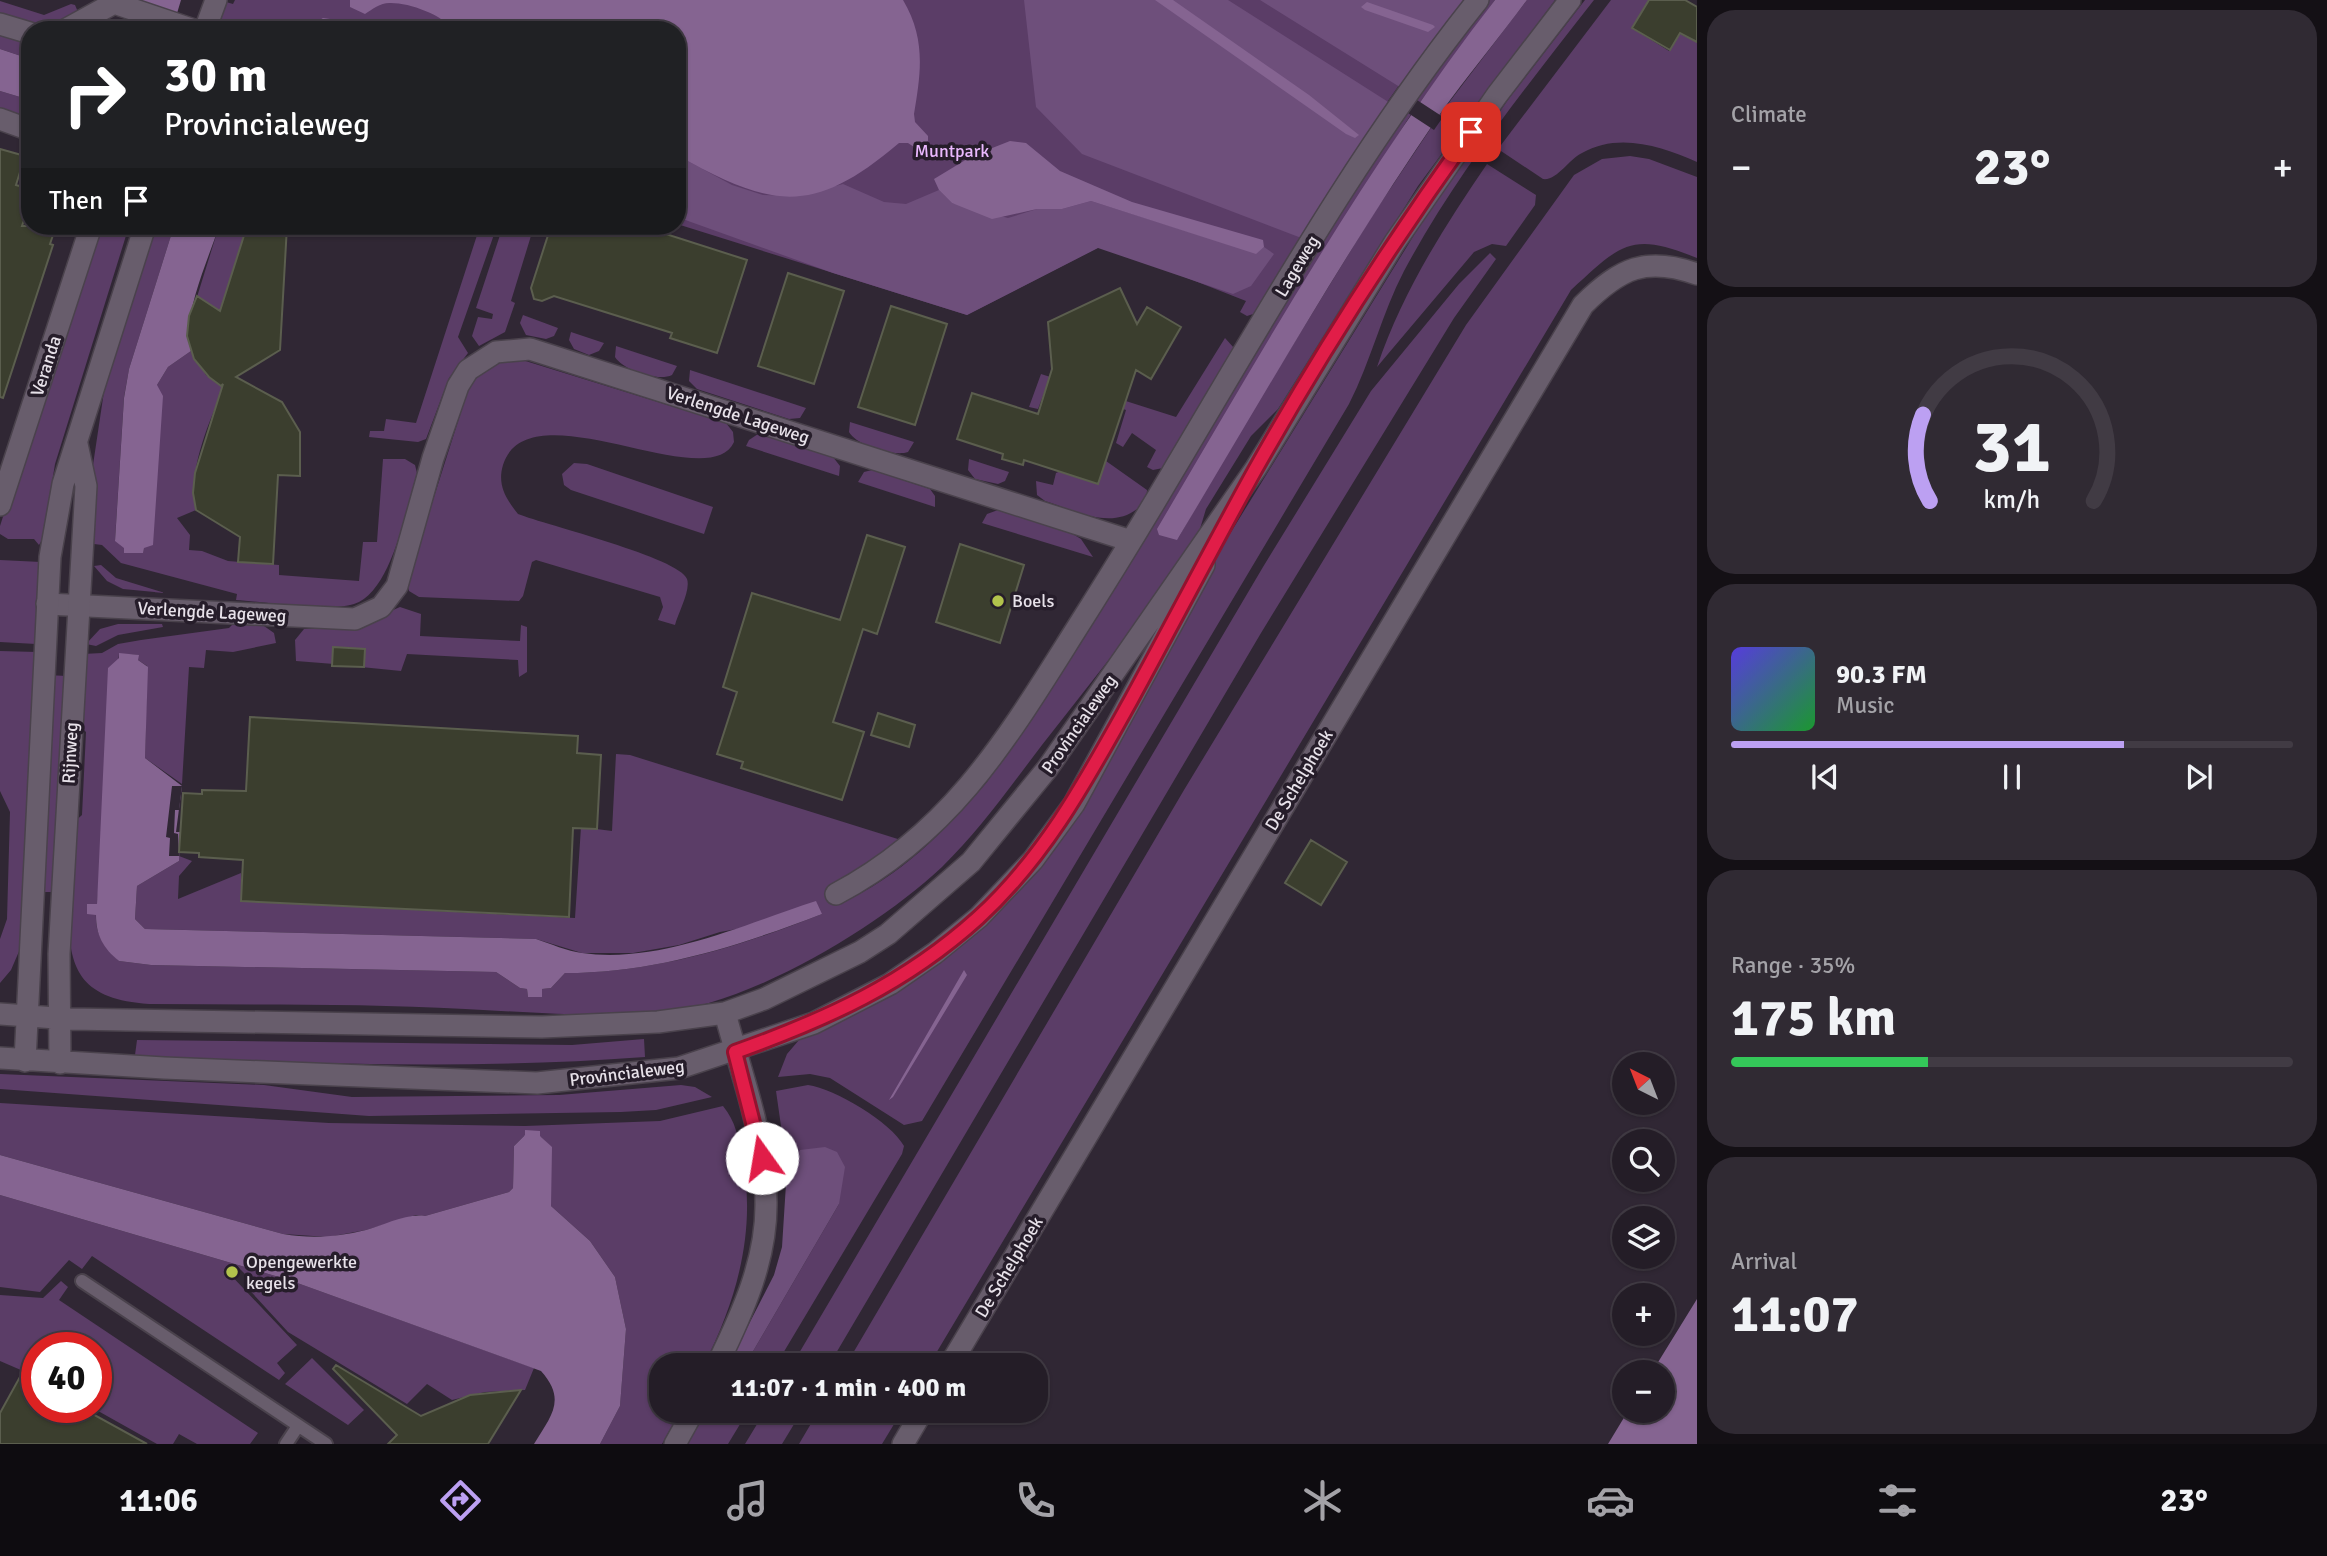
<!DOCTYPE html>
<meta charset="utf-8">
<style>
:root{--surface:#241d27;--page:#302a33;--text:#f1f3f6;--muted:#a3a2a7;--line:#413b44;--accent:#bca0f2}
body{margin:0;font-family:Signika,sans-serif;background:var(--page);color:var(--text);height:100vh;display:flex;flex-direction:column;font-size:26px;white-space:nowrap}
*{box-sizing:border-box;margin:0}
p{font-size:23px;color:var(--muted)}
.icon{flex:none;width:38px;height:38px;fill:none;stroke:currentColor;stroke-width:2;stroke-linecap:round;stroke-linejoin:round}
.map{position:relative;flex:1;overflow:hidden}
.drawer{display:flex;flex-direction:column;gap:10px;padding:10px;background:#141015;width:630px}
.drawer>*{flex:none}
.banner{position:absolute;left:21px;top:21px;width:665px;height:214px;border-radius:28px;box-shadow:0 2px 5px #0004,0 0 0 2px var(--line);background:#202124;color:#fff;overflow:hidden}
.needle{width:46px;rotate:318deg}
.tools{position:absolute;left:1612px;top:1052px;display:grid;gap:14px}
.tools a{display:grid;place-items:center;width:63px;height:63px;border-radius:50%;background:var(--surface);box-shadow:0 2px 5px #0004,0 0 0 2px var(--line);font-size:35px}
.speed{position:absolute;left:21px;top:1332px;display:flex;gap:14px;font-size:35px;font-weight:700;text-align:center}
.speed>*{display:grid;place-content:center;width:91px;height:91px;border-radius:50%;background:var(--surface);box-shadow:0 2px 5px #0004,0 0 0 2px var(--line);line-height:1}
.speed .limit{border:10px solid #d22;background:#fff;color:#111}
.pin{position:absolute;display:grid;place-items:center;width:60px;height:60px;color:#fff;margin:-30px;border-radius:14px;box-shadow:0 4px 10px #0006}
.me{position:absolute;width:77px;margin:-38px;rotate:347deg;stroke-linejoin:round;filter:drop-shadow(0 0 5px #0008)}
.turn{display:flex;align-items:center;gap:24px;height:147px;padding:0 28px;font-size:32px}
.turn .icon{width:91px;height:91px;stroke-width:2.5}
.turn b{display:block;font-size:49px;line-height:60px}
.then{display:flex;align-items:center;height:66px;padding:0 28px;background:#0003;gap:14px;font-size:26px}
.big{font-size:52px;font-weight:800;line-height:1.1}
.drawer .card{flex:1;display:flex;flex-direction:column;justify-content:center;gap:10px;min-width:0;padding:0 24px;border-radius:28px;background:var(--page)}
.drawer .dial{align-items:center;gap:0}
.dial svg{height:182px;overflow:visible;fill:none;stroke:var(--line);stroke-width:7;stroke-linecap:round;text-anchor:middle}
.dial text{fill:var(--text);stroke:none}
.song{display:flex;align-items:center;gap:21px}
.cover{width:84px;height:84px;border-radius:10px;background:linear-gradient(135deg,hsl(250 70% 55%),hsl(130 70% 35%))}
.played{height:7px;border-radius:4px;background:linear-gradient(90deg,var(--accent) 70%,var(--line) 70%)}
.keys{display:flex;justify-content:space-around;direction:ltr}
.heat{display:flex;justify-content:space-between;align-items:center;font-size:38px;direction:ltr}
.charge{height:10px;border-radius:5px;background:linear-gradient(90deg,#34c759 35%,var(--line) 0)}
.trip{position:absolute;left:649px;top:1353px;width:399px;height:70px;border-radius:28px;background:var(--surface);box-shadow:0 2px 5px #0004,0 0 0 2px var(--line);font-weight:800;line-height:70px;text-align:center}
.dock{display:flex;height:112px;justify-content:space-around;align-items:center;background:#0e0c10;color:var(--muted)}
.dock .icon{width:49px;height:49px}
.dock .selected{color:var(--accent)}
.dock b{font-size:32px;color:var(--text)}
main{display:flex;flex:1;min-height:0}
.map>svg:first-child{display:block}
.green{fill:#5b3d67}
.forest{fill:#6e4f7b}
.water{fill:#856491}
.pier{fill:#302734}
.building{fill:#3b3e2e;stroke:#5b5e4e;stroke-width:2}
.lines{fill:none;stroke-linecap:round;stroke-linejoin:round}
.lane-casing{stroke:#4a424c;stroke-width:16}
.street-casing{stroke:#4a424c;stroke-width:24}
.secondary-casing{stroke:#4a424c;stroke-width:24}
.lane{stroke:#685d6c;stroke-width:12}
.street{stroke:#685d6c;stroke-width:21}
.secondary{stroke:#685d6c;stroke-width:21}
.route-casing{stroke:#92132f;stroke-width:18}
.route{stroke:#e11d48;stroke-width:12}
.poi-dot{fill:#b2c34c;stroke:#261d2a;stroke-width:2.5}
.labels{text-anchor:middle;stroke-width:7;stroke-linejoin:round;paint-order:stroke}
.park-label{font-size:18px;fill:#ebb9ff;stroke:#261d2a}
.street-label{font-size:18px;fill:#e7e1e9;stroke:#261d2a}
.poi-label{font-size:18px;fill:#e7e1e9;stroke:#261d2a;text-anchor:start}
</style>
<main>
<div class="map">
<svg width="1697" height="1444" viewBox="0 0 1697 1444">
<rect width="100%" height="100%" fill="#302734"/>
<path class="green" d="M235,0H1459L1333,179L1304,239L1259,312L1247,316L1240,312L1246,301L1103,245L967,315L677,224V30H217L226,2L233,4Z
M1488,0H1495L1410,116L1313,268L1177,540L1240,431L1372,216L1441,113L1527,0H1555L1418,186L1278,409L1251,436L1206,509L1196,542L1176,572C1132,630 1087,688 1042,745C1010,787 980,830 942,867C877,928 749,1005 659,1013C593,1018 530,1012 465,1009C360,1003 254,1005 149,1004C79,999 67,969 69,905C70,878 71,851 72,824L82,815L86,732L77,723L83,654L102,653L118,644L141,640L229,628L233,624L264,626L274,633L276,643L233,652L206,650L204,668L189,667L182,784L145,758L147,666L138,660V655L119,654L97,904H88V914H96C95,936 105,946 119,961L151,965L496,972L520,988L527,989L528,997H541L542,989L551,988L565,973C654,973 739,947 822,914L720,932L679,945L633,953H582L536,939L145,929L135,919L137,886L179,861V856L192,861L179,876L178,899L241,873V901L575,918L581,827L612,831L616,754L630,755L901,840L832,897L839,904C900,877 944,832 987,782L1354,187Z
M1585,0H1594C1527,86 1456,174 1404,271C1382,313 1371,361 1349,404L922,1121L904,1125L830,1078L810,1074L778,1077L787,1054L799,1040L1003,902L1427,214L1510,97Z
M1611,0H1649L1632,28L1669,51L1680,34L1697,42V162C1662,146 1618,132 1582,153C1569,159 1557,181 1543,179L1498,149Z
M0,1L44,15L71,4L75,5L78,12L45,26L0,13Z
M0,35L30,44V59L0,49Z
M0,91L30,100V119L0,110Z
M1630,156L1649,159L1697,177V258C1631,231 1621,244 1571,290L929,1365H846L1184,790L1466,325L1574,175L1602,159Z
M1487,164L1536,195L1535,205L1506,246L1492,244L1474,252L1377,367C1402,293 1442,230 1487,164Z
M97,226H129L55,464L43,538L39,545L34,539H8L0,534V526Z
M156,226H174L129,369L124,397L115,540L124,547V552L143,553L157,385L168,367L191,351L206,375L224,387C209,422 187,471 196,510L177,518L190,535L189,550L202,551L228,561L279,565V575L359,581L363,542H377L383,459H405L415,465L417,473C406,508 392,592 354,604C327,612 266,602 236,600L237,594L121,563L102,545L86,543L90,485L106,378Z
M219,226H264L262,231L247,227L220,311L197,297Z
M480,226H497L458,337L468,353L449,378L426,439L418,442L369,437L370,431H384L386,419L416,423Z
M503,226H534L511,301L515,303L505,332L479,346L472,336L478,317L492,319L493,314L476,308Z
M1490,253L1496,259L1454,318L1261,633L829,1365H792L1263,567L1371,391L1459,284Z
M523,315L558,328L554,336L546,339L526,335L520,323Z
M571,332L604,343L599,351L589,355L574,349L569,340Z
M1225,338L1234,348L1233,355L1163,468L1153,470L1147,467L1156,450L1132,433L1123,447L1116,443L1126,410L1047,385L1038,409L1029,407L1041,374L1176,417Z
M616,346L677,366L672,375C658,382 623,370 615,357Z
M519,359L726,423L733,432L734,442C708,498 528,385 503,465C497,485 506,499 518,514C546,525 680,558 687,579C691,590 678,613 675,625L658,620L663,607L660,597L536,560L532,562L523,596L519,601L419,597L409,591L407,582L467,393C479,369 494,362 519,359Z
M690,370L806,408L800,418L789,419L697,389L689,381Z
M850,422L914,442L908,452C893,457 856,445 849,432Z
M758,434L833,457L840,466L839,476L746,446L749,440Z
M969,459L1009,472L1005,481L998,484L975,479L968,470Z
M1106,461L1147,490C1147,499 1144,503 1137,509C1110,530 1074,510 1045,501L1037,495L1036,481L1053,485L1056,473L1077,464L1073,476L1098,483Z
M574,463L587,464L713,507L704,534L571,490L564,485L562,474Z
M872,470L930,489L935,496V507L858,482L864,472Z
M998,510L1071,533L1081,539L1093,557L982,523L987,514Z
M0,560L41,562L36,644L0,642Z
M101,565L116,578L165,593L123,589L107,581L94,566Z
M400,607L421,614L420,636L520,641L521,625L527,627V672L519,677L518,660L407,654L401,671L361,667L362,649L336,647L334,664L296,661L295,640L304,629L354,627Z
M118,624H162L163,627L118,635L96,646L86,644L100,629Z
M0,651L37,652L20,949L11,970L0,983V939L7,919L10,812L0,791Z
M48,675L66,676L55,892H43Z
M644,1039L645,1057C476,1070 307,1063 138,1058L135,1055L137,1040L572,1045Z
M0,1074L264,1085L352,1097L559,1095L681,1085L695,1087L712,1097L656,1110L621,1112L369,1116L0,1089Z
M808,1085C835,1089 891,1122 904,1146L902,1154L776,1365H745L839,1204L800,1150L787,1168L776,1091Z
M0,1103L329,1123L525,1126L660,1121L723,1106C736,1122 738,1137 742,1156C757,1230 737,1299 704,1365H662V1410L680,1411L662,1444H600L620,1406L626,1329L615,1277L590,1241L551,1206L548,1144L541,1137L524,1136L514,1146L513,1188L509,1192L425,1216L416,1215L366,1230L328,1237L283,1234L0,1155Z
M0,1195L289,1280L534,1368L525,1390L485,1392L452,1400L427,1384L407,1404L288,1332L244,1284L250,1279L235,1264L227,1271L297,1345L277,1363L285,1373L279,1380L92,1256L82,1269L69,1260L40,1292L0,1287Z
M61,1281L68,1287L59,1300L258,1433L250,1444H197L179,1434L173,1444H157L91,1407H96V1348H37V1377L0,1361V1295L43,1298Z
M312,1358L364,1410L348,1425L285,1384Z
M819,1410H902V1411L882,1444H799Z
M705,1411H748L728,1444H687Z
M765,1411H802L782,1444H745Z"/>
<path class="forest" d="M1024,0H1228L1393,105L1304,239L1082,154L1036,107Z
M1260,0H1469L1403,89Z
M677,155L732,185L763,195L796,196L843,184L884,202L906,204L939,190L952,203L1008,218L1037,209H1062L1091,201L1256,253L1264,247L1274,254L1251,286L1233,294L1098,248L967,315L833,273L677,217Z
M825,1147L837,1152L845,1167L839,1204L745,1365H728L774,1275L782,1247L787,1168L800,1150Z"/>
<path class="water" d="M140,0H181L172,30H130Z
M350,0H903C926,39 921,72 914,114L915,122L928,136V141L917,149L908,143H899C812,217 772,208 677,155V30H453C443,15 410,3 391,3C382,2 372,9 365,14L350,7Z
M1155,0H1173L1309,95L1359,135L1355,138L1346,134Z
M1495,0H1527C1499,38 1468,75 1440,114C1345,252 1263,397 1177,540L1159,535L1157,529C1263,349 1367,165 1495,0Z
M1367,2L1433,25L1435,27L1428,32L1365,10L1361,7Z
M323,18L330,19L333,30H237L239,23C265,13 286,42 323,18Z
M0,49L30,59V100L0,91Z
M1010,141L1026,143L1060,171L1132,202L1263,240L1264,247L1256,254L1091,201L1062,209H1037L992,219L952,203L939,190L934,179L972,156Z
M174,226H219C208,261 181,317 191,351L168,367L157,385L163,396L153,545L144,548L143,553H124V548L115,541L124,398L129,369Z
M119,653L139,655L138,660L148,667L145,758L182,786L176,832H180L179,861L137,886L135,919L145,929L536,939C551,944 567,951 582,953C660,964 744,924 816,901L822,914C739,946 654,973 565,973L551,988L542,989V997H528L527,989L520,988L496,972L151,965L119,961C103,948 96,935 96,915L87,914V904H97L108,668L119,658Z
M964,970L967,975L893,1097L889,1100Z
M525,1130L540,1131V1136L552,1147L551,1206L590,1241L615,1277L626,1329L620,1406L600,1444H534C551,1416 567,1400 541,1371L289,1280L0,1195V1155L283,1234C312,1239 337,1237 366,1230C385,1225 406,1213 425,1216L509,1192L513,1188L514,1146L525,1135Z
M1697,1299V1444H1608L1628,1411L1662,1410V1372H1652Z"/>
<path class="pier" d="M1417,100L1443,117L1434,130L1408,113Z
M172,786H182L179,810H175L174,833L178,834L179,856H169L170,838L166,837Z"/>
<path class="building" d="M1649,0H1685L1697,7V42L1680,33L1670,50L1632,28Z
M0,149L25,156L16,185L30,189V203L22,226H56L50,244L53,245L3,398L0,397Z
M247,226L262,231L264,226H287L280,350L236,377L282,402L300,432V476L278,475L273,564L238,562L240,537L196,510L193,493L195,473L223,384L221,386L209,377L194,359L187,336L189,316L197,296L220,311Z
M551,226H641L747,260L717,353L670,338L672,333L554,296L542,301L534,299L531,288Z
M788,273L844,291L814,384L758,366Z
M1120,288L1137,324L1147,307L1181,327L1151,379L1136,370L1098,484L1024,460L1023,465L1002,459L1003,454L957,439L972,393L1038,414L1052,369L1048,322Z
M891,306L947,324L915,425L858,407Z
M867,535L905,547L877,634L863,629L833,722L864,732L842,800L741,768L743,762L717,754L737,692L723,687L752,593L840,620Z
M960,544L1024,565L1000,643L936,622Z
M333,647L365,649L364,667L332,666Z
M878,713L915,725L909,747L871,735Z
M250,717L578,736L577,753L601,755L597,829L573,828L569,917L241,901L243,860L199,857V853L179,852L183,793L202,794V790L246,791Z
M1311,840L1347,862L1321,905L1285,883Z
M336,1365L421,1416L470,1395L521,1390L488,1444H388L397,1435L333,1369Z
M21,1375L37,1383V1407H80L147,1444H0V1413Z"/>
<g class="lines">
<defs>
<path id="lane" d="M82,1281L326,1444
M286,1444L298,1426"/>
<path id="street" d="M0,24L30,33
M65,30L114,3L194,30
M0,119L30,130
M0,505L91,226
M47,604L355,619L381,607L397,586L433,458L458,386L468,370L496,352L530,349L1131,541
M836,894C949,834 1004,744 1070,639C1105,584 1139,529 1172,473C1268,312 1361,146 1478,0
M950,1365L1583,305C1620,268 1646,256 1697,274
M903,1444L923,1410"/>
<path id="secondary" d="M205,30L216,0
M0,1014L70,1019L542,1027L658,1022L725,1013L764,999L860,952L888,934L971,862L1047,769L1256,468L1395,242L1497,95L1570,0
M0,1058L164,1068L537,1083L679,1068L814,1023L890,984L935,953L979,917L1033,860L1074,804L1204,565
M25,1061L50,557L63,484L145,226
M60,1063L59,954L86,486L77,444
M717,1365C742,1314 767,1260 766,1202C766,1138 741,1074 725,1013
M675,1444L694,1410"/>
</defs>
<use href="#lane" class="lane-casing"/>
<use href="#street" class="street-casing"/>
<use href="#secondary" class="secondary-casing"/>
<use href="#lane" class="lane"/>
<use href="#street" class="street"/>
<use href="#secondary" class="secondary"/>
</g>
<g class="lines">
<defs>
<path id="route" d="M762,1158L735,1052C827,1019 905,984 978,918C1046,856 1087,779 1131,700C1173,623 1213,546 1255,470C1319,356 1395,238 1471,132"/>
</defs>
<use href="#route" class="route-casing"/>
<use href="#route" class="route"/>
</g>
<g class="poi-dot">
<circle cx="998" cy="601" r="7"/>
<circle cx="232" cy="1272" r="7"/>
</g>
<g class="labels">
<g class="park-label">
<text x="952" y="157">Muntpark</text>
</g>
<g class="street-label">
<text transform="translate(1297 266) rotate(-59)" y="6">Lageweg</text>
<text transform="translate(46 366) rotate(-72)" y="6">Veranda</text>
<text transform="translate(738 415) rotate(18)" y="6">Verlengde Lageweg</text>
<text transform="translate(212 612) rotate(3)" y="6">Verlengde Lageweg</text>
<text transform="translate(1079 724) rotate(-55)" y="6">Provincialeweg</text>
<text transform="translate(70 753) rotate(-87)" y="6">Rijnweg</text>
<text transform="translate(1299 780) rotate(-59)" y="6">De Schelphoek</text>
<text transform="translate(627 1073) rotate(-7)" y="6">Provincialeweg</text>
<text transform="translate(1009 1267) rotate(-59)" y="6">De Schelphoek</text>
</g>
<g class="poi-label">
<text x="1012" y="607">Boels</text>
<text x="246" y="1268">Opengewerkte<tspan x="246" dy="21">kegels</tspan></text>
</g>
</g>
</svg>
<div class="tools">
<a><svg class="needle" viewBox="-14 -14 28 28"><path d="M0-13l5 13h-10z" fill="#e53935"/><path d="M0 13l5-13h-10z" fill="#a3a2a7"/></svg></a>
<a><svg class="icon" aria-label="search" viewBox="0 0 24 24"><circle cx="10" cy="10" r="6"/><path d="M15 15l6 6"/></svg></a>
<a><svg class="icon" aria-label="layers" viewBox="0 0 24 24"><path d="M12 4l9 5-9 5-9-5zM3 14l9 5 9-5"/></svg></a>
<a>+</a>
<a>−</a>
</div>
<div class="speed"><div class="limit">40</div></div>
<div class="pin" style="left:1471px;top:132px;background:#d93025"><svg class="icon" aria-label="arrive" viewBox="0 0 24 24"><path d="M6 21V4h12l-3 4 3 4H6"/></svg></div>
<svg class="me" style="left:762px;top:1158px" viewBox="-20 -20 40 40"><circle r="19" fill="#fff"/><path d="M0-13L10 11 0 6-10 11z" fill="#e11d48"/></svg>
<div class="trip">11:07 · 1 min · 400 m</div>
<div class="banner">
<div class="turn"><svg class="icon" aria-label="right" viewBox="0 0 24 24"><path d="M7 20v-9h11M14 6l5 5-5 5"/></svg><div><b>30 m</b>Provincialeweg</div></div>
<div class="then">Then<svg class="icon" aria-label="arrive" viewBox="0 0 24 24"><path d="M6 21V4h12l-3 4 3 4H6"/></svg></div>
</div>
</div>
<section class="drawer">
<div class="card"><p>Climate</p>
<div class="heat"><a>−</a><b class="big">23°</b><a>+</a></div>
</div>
<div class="card dial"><svg viewBox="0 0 100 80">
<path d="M14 69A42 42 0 1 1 86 69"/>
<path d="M14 69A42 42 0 0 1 11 31" stroke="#bca0f2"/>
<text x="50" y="56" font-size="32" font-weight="700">31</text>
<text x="50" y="72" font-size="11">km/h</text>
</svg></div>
<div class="card">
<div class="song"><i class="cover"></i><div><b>90.3 FM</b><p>Music</p></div></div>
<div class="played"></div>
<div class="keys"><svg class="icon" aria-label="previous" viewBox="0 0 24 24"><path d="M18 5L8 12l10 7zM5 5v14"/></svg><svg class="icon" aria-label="pause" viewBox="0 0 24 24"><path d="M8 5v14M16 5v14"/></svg><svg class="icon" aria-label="next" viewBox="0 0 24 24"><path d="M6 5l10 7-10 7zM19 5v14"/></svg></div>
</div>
<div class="card"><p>Range · 35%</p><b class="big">175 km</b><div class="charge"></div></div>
<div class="card"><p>Arrival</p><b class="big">11:07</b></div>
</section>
</main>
<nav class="dock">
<b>11:06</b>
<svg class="icon selected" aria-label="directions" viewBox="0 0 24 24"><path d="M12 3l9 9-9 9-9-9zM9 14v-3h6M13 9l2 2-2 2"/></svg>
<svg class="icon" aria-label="music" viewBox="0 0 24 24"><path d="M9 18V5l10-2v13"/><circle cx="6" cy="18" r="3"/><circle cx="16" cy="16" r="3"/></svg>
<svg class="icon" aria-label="phone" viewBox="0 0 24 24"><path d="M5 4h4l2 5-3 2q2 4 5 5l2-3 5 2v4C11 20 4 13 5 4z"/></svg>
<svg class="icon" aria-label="climate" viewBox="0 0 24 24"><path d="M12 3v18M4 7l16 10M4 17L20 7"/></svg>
<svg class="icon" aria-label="car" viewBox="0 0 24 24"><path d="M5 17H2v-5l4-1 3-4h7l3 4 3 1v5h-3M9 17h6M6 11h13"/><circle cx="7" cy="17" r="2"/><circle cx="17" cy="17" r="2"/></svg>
<svg class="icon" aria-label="filters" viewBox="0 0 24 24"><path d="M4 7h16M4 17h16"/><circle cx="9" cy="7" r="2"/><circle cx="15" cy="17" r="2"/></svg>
<b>23°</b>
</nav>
